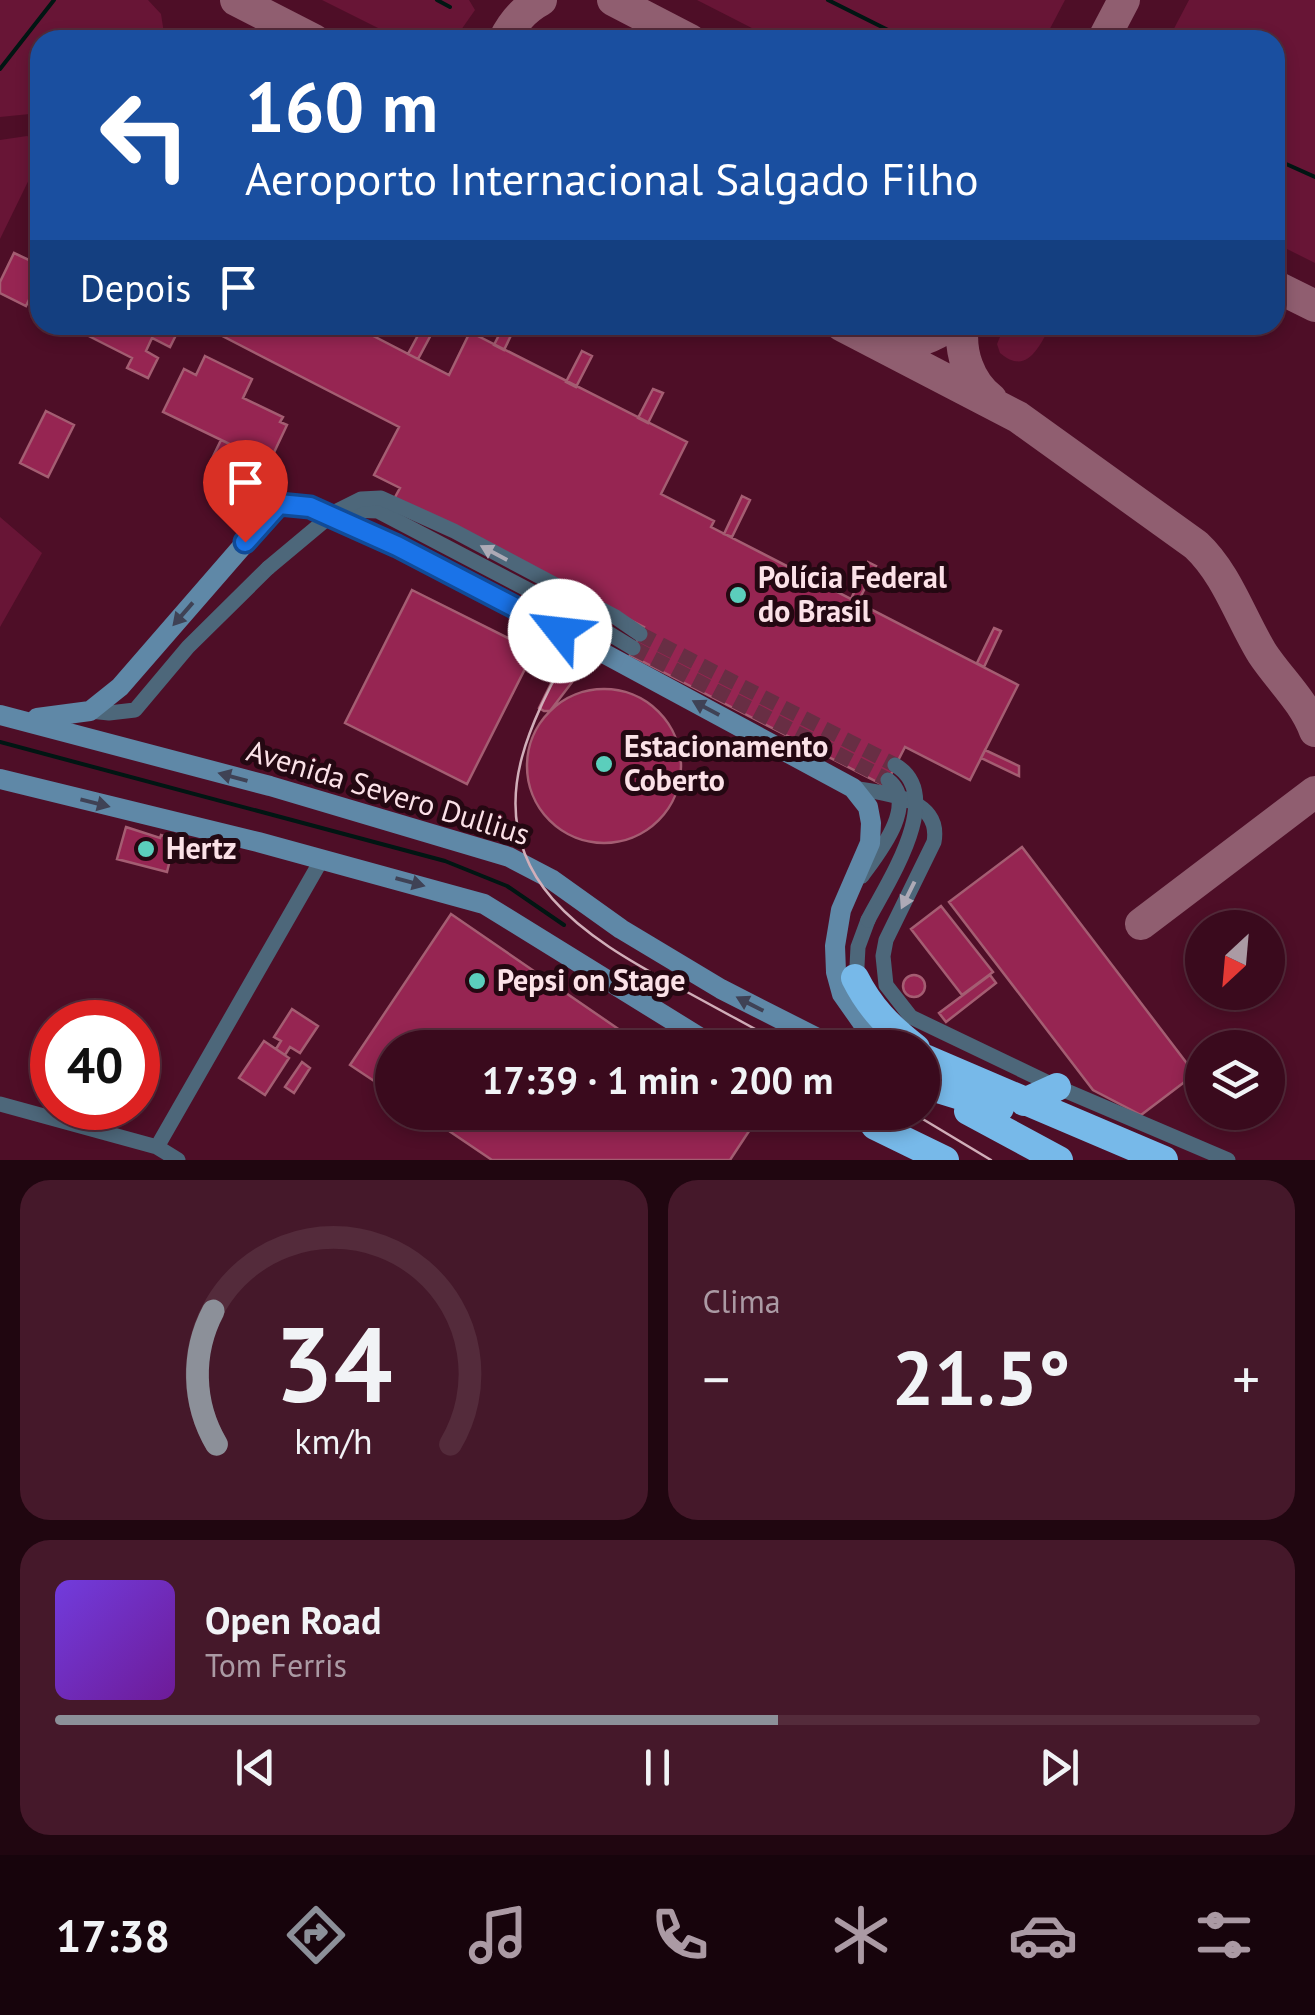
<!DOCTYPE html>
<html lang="pt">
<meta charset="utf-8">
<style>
:root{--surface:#3a0a1d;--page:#45182a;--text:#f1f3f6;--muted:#ab9aa4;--line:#542b3b;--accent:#8c9099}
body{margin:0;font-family:"PT Sans",sans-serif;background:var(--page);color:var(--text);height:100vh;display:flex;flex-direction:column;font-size:38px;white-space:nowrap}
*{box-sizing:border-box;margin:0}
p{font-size:32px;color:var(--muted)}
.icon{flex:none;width:55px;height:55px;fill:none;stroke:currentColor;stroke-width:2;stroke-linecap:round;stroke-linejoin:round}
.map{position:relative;height:1160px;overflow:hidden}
.side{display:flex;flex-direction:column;gap:20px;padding:20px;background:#200610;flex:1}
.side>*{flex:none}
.hud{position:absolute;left:30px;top:30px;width:1255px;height:305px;border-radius:30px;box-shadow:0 5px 15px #0003,0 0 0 2px var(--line);background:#1a4fa0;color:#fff;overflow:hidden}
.needle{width:65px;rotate:206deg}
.tools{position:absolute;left:1185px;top:910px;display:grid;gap:20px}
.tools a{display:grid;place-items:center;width:100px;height:100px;border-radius:50%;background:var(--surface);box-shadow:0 5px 15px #0003,0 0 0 2px var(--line);font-size:50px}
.speed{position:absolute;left:30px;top:1000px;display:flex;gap:20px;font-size:50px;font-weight:700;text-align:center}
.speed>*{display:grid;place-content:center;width:130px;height:130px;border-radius:50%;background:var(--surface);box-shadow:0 5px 15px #0003,0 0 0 2px var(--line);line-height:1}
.speed .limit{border:15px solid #d22;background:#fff;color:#111}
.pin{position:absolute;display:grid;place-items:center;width:85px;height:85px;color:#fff;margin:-102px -42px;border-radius:50% 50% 50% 0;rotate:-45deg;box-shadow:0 0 10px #0007}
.pin .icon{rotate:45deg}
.me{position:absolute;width:110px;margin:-55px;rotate:299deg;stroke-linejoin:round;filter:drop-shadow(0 0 8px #0008)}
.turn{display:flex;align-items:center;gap:35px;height:210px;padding:0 50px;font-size:45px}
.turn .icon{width:130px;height:130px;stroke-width:2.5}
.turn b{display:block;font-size:70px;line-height:85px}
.then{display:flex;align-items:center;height:95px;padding:0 50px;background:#0003;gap:20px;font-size:38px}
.big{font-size:75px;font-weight:600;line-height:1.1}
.side .tile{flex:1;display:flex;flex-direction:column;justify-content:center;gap:15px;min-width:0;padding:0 35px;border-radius:30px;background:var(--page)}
.side .dial{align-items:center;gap:0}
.dial svg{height:260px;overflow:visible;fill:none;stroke:var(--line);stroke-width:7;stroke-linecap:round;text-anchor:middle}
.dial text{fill:var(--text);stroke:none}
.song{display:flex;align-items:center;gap:30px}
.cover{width:120px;height:120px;border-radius:15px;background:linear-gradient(135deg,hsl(260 70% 55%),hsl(280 70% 35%))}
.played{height:10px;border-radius:5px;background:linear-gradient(90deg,var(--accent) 60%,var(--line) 60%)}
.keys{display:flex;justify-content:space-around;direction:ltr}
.heat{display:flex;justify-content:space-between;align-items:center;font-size:55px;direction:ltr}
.side .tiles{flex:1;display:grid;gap:20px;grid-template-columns:1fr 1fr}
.tile:last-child{grid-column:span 2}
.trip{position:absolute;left:375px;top:1030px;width:565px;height:100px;border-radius:50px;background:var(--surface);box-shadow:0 5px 15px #0003,0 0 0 2px var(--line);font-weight:600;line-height:100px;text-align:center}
.menu{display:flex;height:160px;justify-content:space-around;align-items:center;background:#17040c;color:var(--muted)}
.menu .icon{width:70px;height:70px}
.menu .on{color:var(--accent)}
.menu b{font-size:45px;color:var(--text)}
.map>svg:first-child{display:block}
.green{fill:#681536}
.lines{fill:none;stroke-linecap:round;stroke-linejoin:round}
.stream{stroke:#011613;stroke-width:4}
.taxiway{stroke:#905e70;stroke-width:32}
.building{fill:#962552;stroke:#a45d72;stroke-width:2.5}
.street-tunnel{stroke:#682e44;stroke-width:15;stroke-dasharray:15 8;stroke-linecap:butt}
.street{stroke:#4d677a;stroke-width:15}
.secondary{stroke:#5f88a7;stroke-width:20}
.highway{stroke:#77b9e9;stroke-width:28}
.tram{stroke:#d1aeb9;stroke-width:2.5}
.street-bridge{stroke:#4d677a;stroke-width:15}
.oneway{fill:#adaab6}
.oneway2{fill:#3f4255}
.route-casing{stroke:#114b97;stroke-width:25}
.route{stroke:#1a73e8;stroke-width:18}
.poi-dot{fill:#5bcebc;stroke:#240812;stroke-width:4}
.labels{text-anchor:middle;stroke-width:10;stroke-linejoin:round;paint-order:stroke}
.poi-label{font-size:30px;font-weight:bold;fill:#fbe1e7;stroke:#240812;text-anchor:start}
.street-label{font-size:30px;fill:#fbe1e7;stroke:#240812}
</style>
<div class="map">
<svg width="1315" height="1160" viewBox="0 0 1315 1160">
<rect width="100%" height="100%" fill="#4e0e27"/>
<path class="green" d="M0,0H148L161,14L165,40H40V113L0,117Z
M322,0H469L475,10L454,40H402Z
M697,0H1065L1044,40H775Z
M1189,0H1315V263L1275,243V40H1168Z
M27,136L40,142V157L0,239V140Z
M1005,325H1051C1039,347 1027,376 1000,353L997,344Z
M0,517L42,553L0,627Z"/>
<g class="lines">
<path class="stream" d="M437,0L450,7
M828,0L908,40
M0,69L54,0
M1275,159L1315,177
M0,742L445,861L507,886L564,925"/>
<path class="taxiway" d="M236,0L314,40
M613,0L690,40
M504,40C513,22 524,9 541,0
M1103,40L1124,0
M1275,286L1315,306
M841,325L1018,417L1196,545C1227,574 1240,617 1262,653C1279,679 1304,701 1315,731
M963,325C959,352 969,382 991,399
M879,341C905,347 929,340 950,325
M1141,924L1315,792"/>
</g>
<path class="building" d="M14,253L40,265V277L26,306L0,293V282Z
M67,325H162L172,330L170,334L175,337L170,347L152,338L146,351L158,358L148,378L127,368L132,358Z
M201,325H352L449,375L470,332L687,442L661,494L714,521L711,527L1018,685L970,780L905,747L885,786L630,655L644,627L394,499L400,488L374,475L399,427Z
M504,325H516L504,350L494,345Z
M423,326L433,331L418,359L408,354Z
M582,351L592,356L576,387L566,382Z
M205,356L252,379L243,398L283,417L280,422L287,425L269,463L163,412L184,369L196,375Z
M653,389L663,393L648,423L638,418Z
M46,411L74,425L48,477L20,463Z
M221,440L256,457L243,484L208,467Z
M742,496L750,500L732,537L724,534Z
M868,562L876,566L858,602L851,599Z
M412,590L534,651L467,784L345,723Z
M587,610L599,616L586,664L550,711H544L539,708Z
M994,628L1001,631L984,667L977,663Z
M527 766a77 77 0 1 1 154 0a77 77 0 1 1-154 0Z
M985,750L1019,766V776L981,758Z
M126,827L160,838L161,835L175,839L167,872L117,859Z
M1022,847L1195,1074L1141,1115L1093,1090L949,902Z
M941,906L993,972L962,995L911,929Z
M451,914L646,1048H392V1093L350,1065Z
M990,975L996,983L946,1022L939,1013Z
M903 986a11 11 0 1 1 22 0a11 11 0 1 1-22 0Z
M292,1009L318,1026L300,1053L290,1047L285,1055L276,1049L281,1041L274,1037Z
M264,1041L289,1058L265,1095L239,1078Z
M302,1062L310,1068L294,1093L285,1087Z
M421,1112H741L755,1122L730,1160H492Z"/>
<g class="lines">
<path class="street-tunnel" d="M640,634L895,765
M633,648L888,780"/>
<path class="street" d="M349,510L378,511L582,618
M595,625L633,648
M90,711L109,713L135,710L188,647L268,568
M853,788C885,793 942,798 934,842L886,940L883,956L886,985L911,1017L1057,1087L1228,1160
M862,876C878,854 919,804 888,780
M856,985L858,947L868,920
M0,1104L157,1147L178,1160
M157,1147L322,859"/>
<path class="secondary" d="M592,647L853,788L868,807L871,823L870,843L841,910L835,946L836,972L842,994L880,1048
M0,715L270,786L509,857L551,879L621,929L721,989L837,1048
M37,718L90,711L120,687L279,504L310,507L397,546L573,638
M0,779L258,842L484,904L717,1048
M847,1112L886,1134"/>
<path class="highway" d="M855,978C870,1008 889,1027 916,1048
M922,1057L1164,1160
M922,1084L1000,1108
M1024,1102L1057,1087
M968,1111L1059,1160
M875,1126L945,1160"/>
<path class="tram" d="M585,619C564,663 535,709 522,757C489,879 585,937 676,986C714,1007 752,1027 790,1048
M911,1112L991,1160"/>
<path class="street-bridge" d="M268,568L335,512L361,499L381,498L454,531L614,616L640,634
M868,920C887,883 947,795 895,765"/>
</g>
<defs><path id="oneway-solid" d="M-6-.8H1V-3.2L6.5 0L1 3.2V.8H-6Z" transform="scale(2.5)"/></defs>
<g class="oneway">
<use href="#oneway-solid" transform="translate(494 553) rotate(-152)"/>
<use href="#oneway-solid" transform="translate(908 895) rotate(116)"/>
</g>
<g class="oneway2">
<use href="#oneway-solid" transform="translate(183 614) rotate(131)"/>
<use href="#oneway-solid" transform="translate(706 708) rotate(-152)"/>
<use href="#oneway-solid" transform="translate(233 777) rotate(-165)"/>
<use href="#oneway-solid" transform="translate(95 803) rotate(14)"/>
<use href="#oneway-solid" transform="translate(410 882) rotate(15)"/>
<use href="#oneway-solid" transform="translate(750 1004) rotate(-153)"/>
</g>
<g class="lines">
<defs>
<path id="route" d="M245,542L279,504L310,507L397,546L560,631"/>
</defs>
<use href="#route" class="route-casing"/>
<use href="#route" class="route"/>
</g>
<g class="poi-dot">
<circle cx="738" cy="595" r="10"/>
<circle cx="604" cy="764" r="10"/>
<circle cx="146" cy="849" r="10"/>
<circle cx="477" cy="981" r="10"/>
</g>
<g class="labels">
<g class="poi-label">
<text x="758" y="588">Polícia Federal<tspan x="758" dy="34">do Brasil</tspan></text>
<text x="624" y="757">Estacionamento<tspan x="624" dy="34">Coberto</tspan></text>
<text x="166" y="859">Hertz</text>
<text x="497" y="991">Pepsi on Stage</text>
</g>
<g class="street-label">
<text transform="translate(388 793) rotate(17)" y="10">Avenida Severo Dullius</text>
</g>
</g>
</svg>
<div class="tools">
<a><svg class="needle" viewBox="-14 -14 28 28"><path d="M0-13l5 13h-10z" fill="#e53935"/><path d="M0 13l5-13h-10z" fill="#ab9aa4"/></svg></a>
<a><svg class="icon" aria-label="layers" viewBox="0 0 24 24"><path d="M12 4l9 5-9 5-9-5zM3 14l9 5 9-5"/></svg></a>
</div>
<div class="speed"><div class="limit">40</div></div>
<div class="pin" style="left:245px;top:542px;background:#d93025"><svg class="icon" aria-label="arrive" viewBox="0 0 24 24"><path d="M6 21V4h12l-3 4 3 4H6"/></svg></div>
<svg class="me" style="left:560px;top:631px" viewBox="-20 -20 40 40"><circle r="19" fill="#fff"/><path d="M0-13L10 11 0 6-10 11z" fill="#1a73e8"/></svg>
<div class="trip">17:39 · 1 min · 200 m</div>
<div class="hud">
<div class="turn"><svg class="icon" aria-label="left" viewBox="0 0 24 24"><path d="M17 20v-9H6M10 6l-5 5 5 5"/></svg><div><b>160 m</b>Aeroporto Internacional Salgado Filho</div></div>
<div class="then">Depois<svg class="icon" aria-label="arrive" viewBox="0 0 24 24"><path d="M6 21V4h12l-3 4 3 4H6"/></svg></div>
</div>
</div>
<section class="side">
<div class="tiles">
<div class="tile dial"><svg viewBox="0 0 100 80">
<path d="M14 69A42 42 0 1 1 86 69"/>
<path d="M14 69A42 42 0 0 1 13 28" stroke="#8c9099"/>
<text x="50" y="56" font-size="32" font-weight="700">34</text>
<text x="50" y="72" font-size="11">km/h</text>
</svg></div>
<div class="tile"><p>Clima</p>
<div class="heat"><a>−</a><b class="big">21.5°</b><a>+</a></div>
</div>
<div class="tile">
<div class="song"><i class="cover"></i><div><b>Open Road</b><p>Tom Ferris</p></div></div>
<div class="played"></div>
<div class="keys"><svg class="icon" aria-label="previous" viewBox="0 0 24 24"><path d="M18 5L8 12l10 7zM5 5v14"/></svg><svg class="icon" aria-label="pause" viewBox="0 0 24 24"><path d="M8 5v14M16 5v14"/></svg><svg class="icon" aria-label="next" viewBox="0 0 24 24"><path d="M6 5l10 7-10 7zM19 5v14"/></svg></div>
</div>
</div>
</section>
<nav class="menu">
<b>17:38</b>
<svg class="icon on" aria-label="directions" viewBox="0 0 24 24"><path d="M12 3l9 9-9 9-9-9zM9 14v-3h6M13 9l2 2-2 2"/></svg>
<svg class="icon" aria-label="music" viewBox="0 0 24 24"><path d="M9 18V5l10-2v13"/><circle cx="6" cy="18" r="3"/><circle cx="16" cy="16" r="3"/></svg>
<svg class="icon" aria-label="phone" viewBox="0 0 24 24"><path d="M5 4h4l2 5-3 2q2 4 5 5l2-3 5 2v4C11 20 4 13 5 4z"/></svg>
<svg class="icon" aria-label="climate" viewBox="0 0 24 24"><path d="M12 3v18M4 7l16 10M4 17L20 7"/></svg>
<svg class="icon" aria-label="car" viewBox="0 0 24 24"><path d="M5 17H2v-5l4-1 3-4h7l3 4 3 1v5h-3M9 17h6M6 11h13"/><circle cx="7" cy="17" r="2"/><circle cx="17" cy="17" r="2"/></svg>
<svg class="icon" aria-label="filters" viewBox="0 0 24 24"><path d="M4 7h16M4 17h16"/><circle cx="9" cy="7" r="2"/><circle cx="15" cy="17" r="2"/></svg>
</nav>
